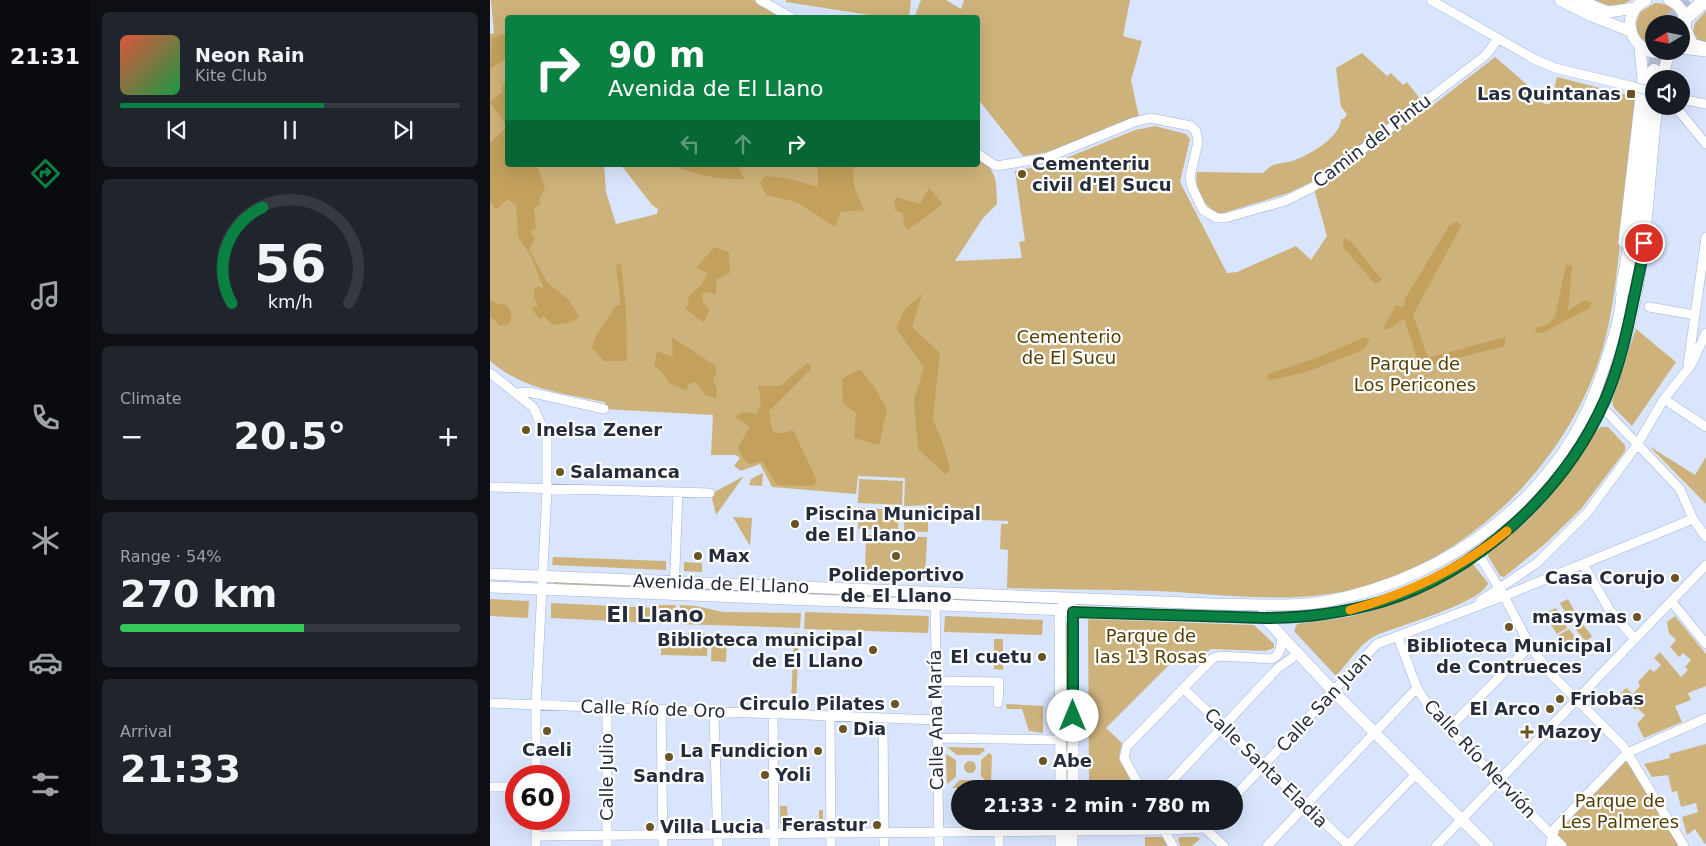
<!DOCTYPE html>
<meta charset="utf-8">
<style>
:root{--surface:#171b24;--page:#20242c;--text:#f1f3f6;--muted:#9ea1a6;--line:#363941;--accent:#0b8043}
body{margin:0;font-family:"DejaVu Sans",sans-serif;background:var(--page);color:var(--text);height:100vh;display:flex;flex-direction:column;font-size:19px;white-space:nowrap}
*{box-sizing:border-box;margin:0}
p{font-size:16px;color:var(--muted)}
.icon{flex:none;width:28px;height:28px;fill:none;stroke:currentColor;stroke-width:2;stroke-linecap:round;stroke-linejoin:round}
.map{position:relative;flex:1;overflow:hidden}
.side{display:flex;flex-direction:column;gap:12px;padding:12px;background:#0d0f14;width:400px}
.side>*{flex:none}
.hud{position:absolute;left:15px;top:15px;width:475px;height:152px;border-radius:5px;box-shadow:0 5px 20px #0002;background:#0b8043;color:#fff;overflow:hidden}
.needle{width:32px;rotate:260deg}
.controls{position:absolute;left:1155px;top:15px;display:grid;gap:10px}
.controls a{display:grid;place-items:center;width:45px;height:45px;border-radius:50%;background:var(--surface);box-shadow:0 5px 20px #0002;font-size:25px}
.speed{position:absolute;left:15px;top:765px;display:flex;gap:10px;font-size:25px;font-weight:700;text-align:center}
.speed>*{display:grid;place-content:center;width:65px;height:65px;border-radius:50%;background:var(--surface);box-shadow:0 5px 20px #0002;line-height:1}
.speed .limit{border:8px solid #d22;background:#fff;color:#111}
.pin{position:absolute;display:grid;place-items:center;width:42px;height:42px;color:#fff;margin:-21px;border:2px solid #fff;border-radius:50%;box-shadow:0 1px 5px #0007}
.me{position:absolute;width:55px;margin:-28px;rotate:0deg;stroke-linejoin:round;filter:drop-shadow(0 0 4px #0008)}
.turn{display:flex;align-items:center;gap:18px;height:105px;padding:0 20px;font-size:22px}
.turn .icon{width:65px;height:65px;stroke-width:2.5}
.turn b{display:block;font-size:35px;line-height:42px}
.lanes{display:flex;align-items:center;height:48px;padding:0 20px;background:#0003;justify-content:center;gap:25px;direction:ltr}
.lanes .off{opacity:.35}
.big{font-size:38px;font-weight:700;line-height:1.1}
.side .card{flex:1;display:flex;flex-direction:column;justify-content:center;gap:8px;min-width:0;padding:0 18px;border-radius:8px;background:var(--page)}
.side .dial{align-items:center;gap:0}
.dial svg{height:130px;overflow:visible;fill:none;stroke:var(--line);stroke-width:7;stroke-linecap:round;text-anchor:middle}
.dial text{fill:var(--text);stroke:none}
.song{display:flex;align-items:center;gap:15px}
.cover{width:60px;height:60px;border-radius:8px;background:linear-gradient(135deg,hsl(10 70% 55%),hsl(140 70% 35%))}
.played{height:5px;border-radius:2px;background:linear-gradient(90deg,var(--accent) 60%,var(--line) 60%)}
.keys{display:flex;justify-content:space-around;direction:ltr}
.heat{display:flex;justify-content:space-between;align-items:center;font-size:28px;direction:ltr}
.charge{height:8px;border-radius:4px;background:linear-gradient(90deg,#34c759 54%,var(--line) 0)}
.trip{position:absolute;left:461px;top:780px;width:292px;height:50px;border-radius:25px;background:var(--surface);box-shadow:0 5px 20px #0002;font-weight:700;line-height:50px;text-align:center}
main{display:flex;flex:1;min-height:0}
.tabs{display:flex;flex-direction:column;width:90px;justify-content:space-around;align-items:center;background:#090b0e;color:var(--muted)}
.tabs .icon{width:35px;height:35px}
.tabs .active{color:var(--accent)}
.tabs b{font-size:22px;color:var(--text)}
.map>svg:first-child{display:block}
.green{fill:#ceb27b}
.forest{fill:#c3a05c}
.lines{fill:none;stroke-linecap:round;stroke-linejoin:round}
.highway-tunnel{stroke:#b5c0d6;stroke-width:14;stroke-dasharray:14 7;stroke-linecap:butt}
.minor-casing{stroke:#a0b4da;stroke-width:10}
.major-casing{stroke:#a0b4da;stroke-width:12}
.highway-casing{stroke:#a0b4da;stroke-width:15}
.minor{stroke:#fff;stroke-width:9}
.major{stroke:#fff;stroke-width:11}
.highway{stroke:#fff;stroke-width:14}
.minor-bridge-casing{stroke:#a0b4da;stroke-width:10;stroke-linecap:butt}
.minor-bridge{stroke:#fff;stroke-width:9}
.route-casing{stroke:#07532c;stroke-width:12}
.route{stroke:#0b8043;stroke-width:9}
.slow{stroke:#f59e0b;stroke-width:9}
.poi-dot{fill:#6b5424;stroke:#fff;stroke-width:2}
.labels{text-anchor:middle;stroke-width:4.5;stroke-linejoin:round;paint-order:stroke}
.poi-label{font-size:18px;font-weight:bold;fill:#252d3c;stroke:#fff;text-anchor:start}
.street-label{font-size:18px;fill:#252d3c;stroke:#fff}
.park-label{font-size:18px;fill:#553d02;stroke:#fff}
.district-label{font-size:22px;font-weight:bold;fill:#252d3c;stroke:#fff}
</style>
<main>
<nav class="tabs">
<b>21:31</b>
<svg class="icon active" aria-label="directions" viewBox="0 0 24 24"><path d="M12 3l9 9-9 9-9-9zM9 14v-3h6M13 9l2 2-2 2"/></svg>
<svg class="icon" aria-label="music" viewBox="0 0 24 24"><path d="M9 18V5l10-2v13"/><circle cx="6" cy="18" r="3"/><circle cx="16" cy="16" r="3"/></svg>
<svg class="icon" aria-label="phone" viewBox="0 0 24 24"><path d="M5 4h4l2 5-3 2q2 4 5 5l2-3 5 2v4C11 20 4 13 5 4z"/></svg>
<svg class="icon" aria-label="climate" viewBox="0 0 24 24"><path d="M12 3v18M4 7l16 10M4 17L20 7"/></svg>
<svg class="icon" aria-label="car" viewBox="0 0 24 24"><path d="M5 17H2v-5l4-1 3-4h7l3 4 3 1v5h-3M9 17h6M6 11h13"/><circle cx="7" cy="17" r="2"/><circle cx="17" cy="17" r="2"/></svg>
<svg class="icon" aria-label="filters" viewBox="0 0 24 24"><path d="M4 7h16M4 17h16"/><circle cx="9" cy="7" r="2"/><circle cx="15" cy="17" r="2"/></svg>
</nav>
<section class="side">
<div class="card">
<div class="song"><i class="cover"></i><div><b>Neon Rain</b><p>Kite Club</p></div></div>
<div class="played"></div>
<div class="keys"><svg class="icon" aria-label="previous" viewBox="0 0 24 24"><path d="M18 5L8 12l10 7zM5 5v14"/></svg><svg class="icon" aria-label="pause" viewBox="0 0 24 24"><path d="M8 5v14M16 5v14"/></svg><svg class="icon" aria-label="next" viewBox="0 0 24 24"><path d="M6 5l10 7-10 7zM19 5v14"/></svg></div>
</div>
<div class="card dial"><svg viewBox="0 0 100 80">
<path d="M14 69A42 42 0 1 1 86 69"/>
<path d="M14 69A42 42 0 0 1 33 10" stroke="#0b8043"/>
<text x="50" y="56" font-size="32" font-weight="700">56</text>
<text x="50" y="72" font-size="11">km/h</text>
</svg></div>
<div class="card"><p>Climate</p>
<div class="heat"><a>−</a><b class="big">20.5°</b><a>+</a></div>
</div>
<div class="card"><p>Range · 54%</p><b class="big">270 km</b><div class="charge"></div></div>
<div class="card"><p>Arrival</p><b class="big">21:33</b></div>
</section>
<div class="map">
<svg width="1216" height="846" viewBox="0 0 1216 846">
<rect width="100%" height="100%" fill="#d9e5fd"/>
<path class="green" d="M1,0H264L296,17L18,18V165H114L116,192L126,224L167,214L168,209L162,205L131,165H488V157C508,173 506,179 507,204L493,218L465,261L532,258L529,242L535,241L525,171L564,163L645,130L665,126L696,134L700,139L690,182L737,273L747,272L806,246L821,260L837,236L822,182L796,194L730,214C713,207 704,189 707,172L773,173C785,161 787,165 802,161C818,156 851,137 851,119H854L857,114L851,107L846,68L872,53L897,76L901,73L913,85L917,82L938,109L1005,57L1048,94L1054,104H1060L1067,77L1141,96L1145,99C1140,147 1135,195 1130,243C1126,281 1122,320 1110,357C1072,476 957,581 831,595C783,601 734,595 686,592C630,589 574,590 517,588L518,550L510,549L511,524H518V521L442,518L441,505L414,506L415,478L368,476L366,494L282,487L270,464L251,471L244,466L250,458L246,455H221L223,415L114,409L115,402C75,394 32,389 0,361V34L4,33Z
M296,0H421L419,18L392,17L296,2Z
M431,0H456L471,9L474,0H640L633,36L652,41L641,80L649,117C612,134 575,152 533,156L488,99V18H424Z
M1105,0H1141C1128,8 1118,7 1105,0Z
M1165,3C1178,3 1188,10 1190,24H1164V47L1149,37L1146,24L1150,12Z
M1216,11V44L1209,41L1203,32L1205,23Z
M1146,329L1186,362L1142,426L1124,408L1122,401Z
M1111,427H1118L1135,445V451L1091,509L1056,543L1014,577L1010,576L998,556L999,551C1046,521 1078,476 1107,430Z
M1159,446L1205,475L1216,457V504Z
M273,473L272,486L259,485L261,479Z
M254,476L226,515L221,494Z
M369,479L413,481L412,505L368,503Z
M369,508L409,510L408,530L368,529Z
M415,508H438V532L414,531Z
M243,517L262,518L260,546Z
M376,535L437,537L435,578L375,575Z
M63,557L176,561V570L62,565Z
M194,562L212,563V572L194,571Z
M983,564L998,583C992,603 908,626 887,635C871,642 858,663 846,676L804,631L807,624C853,618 901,608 943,587C957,581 970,571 983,564Z
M63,582L172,585L174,589L64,585Z
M202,588L435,597L437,598L201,590Z
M454,598L558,602L559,605L454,600Z
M0,599L39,601L38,618L0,616Z
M1078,599L1089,620L1082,625L1070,603Z
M61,603L168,608V605H186L185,624L61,618Z
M190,605L206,606L233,612L311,613L310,628L189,624Z
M1066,608L1077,628L1067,634L1054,614Z
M315,612L439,616L438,633L314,629Z
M455,616L553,620L552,635L454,632Z
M1185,616L1216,654V686L1198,693L1201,700L1185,706L1192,722L1154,738L1147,724L1155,715L1147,708L1145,710L1129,695L1136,688L1143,694L1150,686L1148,682L1160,669L1164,672L1171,665L1164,658L1170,652L1191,677L1198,670L1195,667L1201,660L1193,653L1189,657L1180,647L1186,640L1179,633L1177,622Z
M600,619L764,625L784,644V648L775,651L720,649L710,663L682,662L616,728L632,743L629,757L646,786L637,789H599L598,620Z
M575,621L577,623L578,789H574Z
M1091,622L1102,636L1096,642L1083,626Z
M1079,629L1092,646L1085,653L1081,649L1078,651L1067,636Z
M171,633L218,634L217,656L171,655Z
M304,633H309L306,704H301Z
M222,636H237L236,662L221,661Z
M504,639H513V670L504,669Z
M516,704L553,706V733L539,731L532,709H517Z
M1216,744V843L1215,844L1205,829L1197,835L1192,817L1208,812L1206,803L1191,807L1187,791L1182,792L1178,775L1162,777L1154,764L1180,758L1179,754Z
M457,747L494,748L495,750L489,755H467Z
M499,753L502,755L501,782H497L491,776V760Z
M1137,753L1194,846H1072L1065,828Z
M456,754L466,760V777L457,784Z
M474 767a6 6 0 1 1 12 0a6 6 0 1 1-12 0Z
M470,780H489L495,788H462Z
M290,806H297L298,822H313V827H293L290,825Z
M329,810H333V827H318V822H329Z
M655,837H674L679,846H655Z
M690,837H707L710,839L702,846H690L688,839Z"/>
<path class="forest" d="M13,34L17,37V58L0,69L2,38Z
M17,80L18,165H47L55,188L50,198V204L44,208L46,228L40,232L45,238L39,249L57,282L79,300L89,317L82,322L63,325L54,316L50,319L43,311V307L48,306L44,297V290L48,286L54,289L40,254L28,237L26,205L18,199L6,210L0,201V143L17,127L0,102L12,92L13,85Z
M186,165H248L254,179C229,180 210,175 186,167Z
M328,165H363L364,187L374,210L351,212L345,227L306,202L276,195L270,183L275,176L296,178L328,187Z
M439,188L453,204L418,230L414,225L413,213L406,211L404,203L406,197L430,204Z
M967,221L971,226L923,315L938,358L1015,337V346L933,367L929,364L914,318L903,327L892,330L906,305L914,308L915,299L959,226Z
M854,237L864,245L892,280L885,284L853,247Z
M224,247L239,252L240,273L227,279L226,294L212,292L213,302L219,310L214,323L195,308L198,305L199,296L211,285L218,273L206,268Z
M131,264L136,311L137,361H114L102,348C105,332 118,321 126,305L131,306L126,265Z
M1076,265L1082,266L1078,311L1095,300L1102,303L1100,308L1052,333H1045L1046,328L1058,324L1065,317Z
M432,294L422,327L450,353L443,419L453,444L460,469L456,475L428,449L424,399L434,368L406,328L415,309Z
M0,301L17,306L22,314L19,324L10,326L0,316Z
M182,337L226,366V373L223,380L227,388L226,398L216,395L206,382L198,384L197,391L179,383L172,372L164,365L167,351L183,357Z
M875,337L880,340L873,350L816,372L781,380L777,378L778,374L829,357Z
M317,363L321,366V369L279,411L282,431C290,435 295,433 303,430L327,481L323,486L287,485L272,461L260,464L254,460L248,448L260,426L244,417L254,412L267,414L271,402L268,386H290Z
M370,369L385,388L397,410L389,445L364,438L366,413L353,403L352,379Z"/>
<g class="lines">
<path class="highway-tunnel" d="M1177,24L1200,2
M1164,71L1167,51"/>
<defs>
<path id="minor" d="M270,0L302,18
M941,0L1044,59L1065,68L1144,87
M1196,27L1203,43L1216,47
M1191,49L1216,52
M1191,99L1216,104
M1185,106L1216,144
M488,154L506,166L556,158L644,122L660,118L701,126L706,131L708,142L700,177L702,187L713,210L727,218H735L795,201L823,187L996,55L1008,39
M1159,307L1205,315
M1198,365L1216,237
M0,373L43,407L57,437V490L46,705V776
M28,393L39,392L114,409
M1174,399L1216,427
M1112,407L1190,489L1203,519L1216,537
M0,487L220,493
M980,558L992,560L1014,596L1040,646L1061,674L1133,746L1194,846
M1093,564L1119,609L1145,639
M445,594L449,846
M184,595L188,492
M990,601L1047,563L1097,513L1147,445L1174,399L1201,365L1216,333
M1181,601L1216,644
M908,637L927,688L943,713L1072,846
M446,681L509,682L508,703
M694,689L859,846
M0,703L446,720
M117,708V846
M171,710L173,846
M224,712L228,846
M283,714L284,846
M340,716L341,846
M393,718L394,846
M958,729L1040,646
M447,738L570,740
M0,787H26
M651,789L634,758L637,746L723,658L731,656L782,659C791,655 791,646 792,637
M674,789L789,667L808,654
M745,796L887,644L1014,596L1203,519
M46,819V846
M669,821L683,846
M707,821L734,846
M509,832V846
M46,836L682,830L715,828L720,821
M777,846L927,688
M857,846L926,774
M946,846L1216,565
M1060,846L1065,828L1137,753L1216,718"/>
<path id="major" d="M1070,0L1102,16L1140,31
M1089,0L1118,12L1145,8
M1156,0C1124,16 1145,61 1178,51
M1179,0C1196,7 1199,26 1191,41
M1171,79L1180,51
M1134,242L1153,79L1150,47
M0,574L721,604C760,604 800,608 838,601C959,578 1072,495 1111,376C1121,345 1134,313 1132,280
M0,587L775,618C803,618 831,616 858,611C995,582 1103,469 1137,335C1157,260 1158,183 1167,106
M580,606L583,612V789
M772,615L843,691L998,846
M571,789L570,612L572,607
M571,821V846
M582,821V846"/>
<path id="highway" d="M1195,18L1216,0
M1146,288V250
M1133,289L1150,184L1164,71"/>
</defs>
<use href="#minor" class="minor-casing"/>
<use href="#major" class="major-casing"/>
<use href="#highway" class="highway-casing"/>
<use href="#minor" class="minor"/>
<use href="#major" class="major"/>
<use href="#highway" class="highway"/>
<defs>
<path id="minor-bridge" d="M1144,87L1164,92"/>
</defs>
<use href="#minor-bridge" class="minor-bridge-casing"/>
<use href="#minor-bridge" class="minor-bridge"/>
</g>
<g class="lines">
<defs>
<path id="route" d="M583,716V612L775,618C815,618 853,613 891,602C987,573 1075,491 1115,400C1131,363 1138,327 1146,288C1149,272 1153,259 1154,243"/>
</defs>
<use href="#route" class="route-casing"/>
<use href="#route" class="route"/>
<path class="slow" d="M860,610C918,594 970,569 1017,531"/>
</g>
<g class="poi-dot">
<rect x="1136" y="89" width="10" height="10" rx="2.5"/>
<circle cx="532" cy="174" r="5"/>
<circle cx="36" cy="430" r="5"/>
<circle cx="70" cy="472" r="5"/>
<circle cx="305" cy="524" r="5"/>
<circle cx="208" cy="556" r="5"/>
<circle cx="406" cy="556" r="5"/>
<circle cx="1185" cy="578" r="5"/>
<circle cx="1147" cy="617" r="5"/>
<circle cx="1019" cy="627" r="5"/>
<circle cx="383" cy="650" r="5"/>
<circle cx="552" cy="657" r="5"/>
<circle cx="1070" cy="699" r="5"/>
<circle cx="405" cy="704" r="5"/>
<circle cx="1060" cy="709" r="5"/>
<circle cx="353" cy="729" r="5"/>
<circle cx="57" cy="731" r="5"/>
<path d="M1034.5 724.5h5v5h5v5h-5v5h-5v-5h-5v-5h5z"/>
<circle cx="328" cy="751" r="5"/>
<circle cx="179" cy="757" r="5"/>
<circle cx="553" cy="761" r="5"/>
<circle cx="275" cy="775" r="5"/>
<circle cx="387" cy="825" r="5"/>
<circle cx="160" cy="827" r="5"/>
</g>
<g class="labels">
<g class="poi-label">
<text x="1131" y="100" text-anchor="end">Las Quintanas</text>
<text x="542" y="170">Cementeriu<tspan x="542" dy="21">civil d'El Sucu</tspan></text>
<text x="46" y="436">Inelsa Zener</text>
<text x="80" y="478">Salamanca</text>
<text x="315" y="520">Piscina Municipal<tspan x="315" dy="21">de El Llano</tspan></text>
<text x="218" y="562">Max</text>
<text x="406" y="581" text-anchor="middle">Polideportivo<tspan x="406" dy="21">de El Llano</tspan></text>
<text x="1175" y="584" text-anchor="end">Casa Corujo</text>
<text x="1137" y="623" text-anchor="end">masymas</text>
<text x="373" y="646" text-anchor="end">Biblioteca municipal<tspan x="373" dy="21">de El Llano</tspan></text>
<text x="1019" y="652" text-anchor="middle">Biblioteca Municipal<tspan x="1019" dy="21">de Contrueces</tspan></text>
<text x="542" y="663" text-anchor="end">El cuetu</text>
<text x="1080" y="705">Friobas</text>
<text x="395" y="710" text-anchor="end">Circulo Pilates</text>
<text x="1050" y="715" text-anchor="end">El Arco</text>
<text x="363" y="735">Dia</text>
<text x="1047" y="738">Mazoy</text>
<text x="57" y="756" text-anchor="middle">Caeli</text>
<text x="318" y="757" text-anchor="end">La Fundicion</text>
<text x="563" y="767">Abe</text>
<text x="285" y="781">Yoli</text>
<text x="179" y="782" text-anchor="middle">Sandra</text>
<text x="377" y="831" text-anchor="end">Ferastur</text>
<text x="170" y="833">Villa Lucia</text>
</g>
<g class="street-label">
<text transform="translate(882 141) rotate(-37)" y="6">Camin del Pintu</text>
<text transform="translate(231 584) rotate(2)" y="6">Avenida de El Llano</text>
<text transform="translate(834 702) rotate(-47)" y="6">Calle San Juan</text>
<text transform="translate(163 709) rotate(2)" y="6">Calle Río de Oro</text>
<text transform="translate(446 720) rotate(-91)" y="6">Calle Ana María</text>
<text transform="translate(990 759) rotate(47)" y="6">Calle Río Nervión</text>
<text transform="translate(776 768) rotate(44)" y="6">Calle Santa Eladia</text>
<text transform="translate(117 777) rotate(-90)" y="6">Calle Julio</text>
</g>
<g class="park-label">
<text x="579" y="343">Cementerio<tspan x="579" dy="21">de El Sucu</tspan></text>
<text x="925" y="370">Parque de<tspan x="925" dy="21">Los Pericones</tspan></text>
<text x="661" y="642">Parque de<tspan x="661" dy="21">las 13 Rosas</tspan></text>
<text x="1130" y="807">Parque de<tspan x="1130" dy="21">Les Palmeres</tspan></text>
</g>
<g class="district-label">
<text x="165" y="622">El Llano</text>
</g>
</g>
</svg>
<div class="controls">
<a><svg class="needle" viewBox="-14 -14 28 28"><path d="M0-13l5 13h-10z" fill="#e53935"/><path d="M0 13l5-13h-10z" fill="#9ea1a6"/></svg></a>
<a><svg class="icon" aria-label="sound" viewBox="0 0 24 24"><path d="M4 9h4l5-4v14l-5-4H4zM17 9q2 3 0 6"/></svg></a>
</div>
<div class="speed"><div class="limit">60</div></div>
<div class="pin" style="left:1154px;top:243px;background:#d93025"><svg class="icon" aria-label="arrive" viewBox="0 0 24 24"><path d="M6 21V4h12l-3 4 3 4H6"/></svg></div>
<svg class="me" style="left:583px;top:716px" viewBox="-20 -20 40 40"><circle r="19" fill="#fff"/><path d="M0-13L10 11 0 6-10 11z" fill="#0b8043"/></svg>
<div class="trip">21:33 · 2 min · 780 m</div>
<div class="hud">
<div class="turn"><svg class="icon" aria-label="right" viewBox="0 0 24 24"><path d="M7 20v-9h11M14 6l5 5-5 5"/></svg><div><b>90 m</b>Avenida de El Llano</div></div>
<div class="lanes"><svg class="icon off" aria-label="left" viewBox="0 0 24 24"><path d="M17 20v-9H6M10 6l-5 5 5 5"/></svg><svg class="icon off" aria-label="ahead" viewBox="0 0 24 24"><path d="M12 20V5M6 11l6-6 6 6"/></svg><svg class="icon" aria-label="right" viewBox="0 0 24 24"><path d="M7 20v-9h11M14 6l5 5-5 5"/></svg></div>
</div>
</div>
</main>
